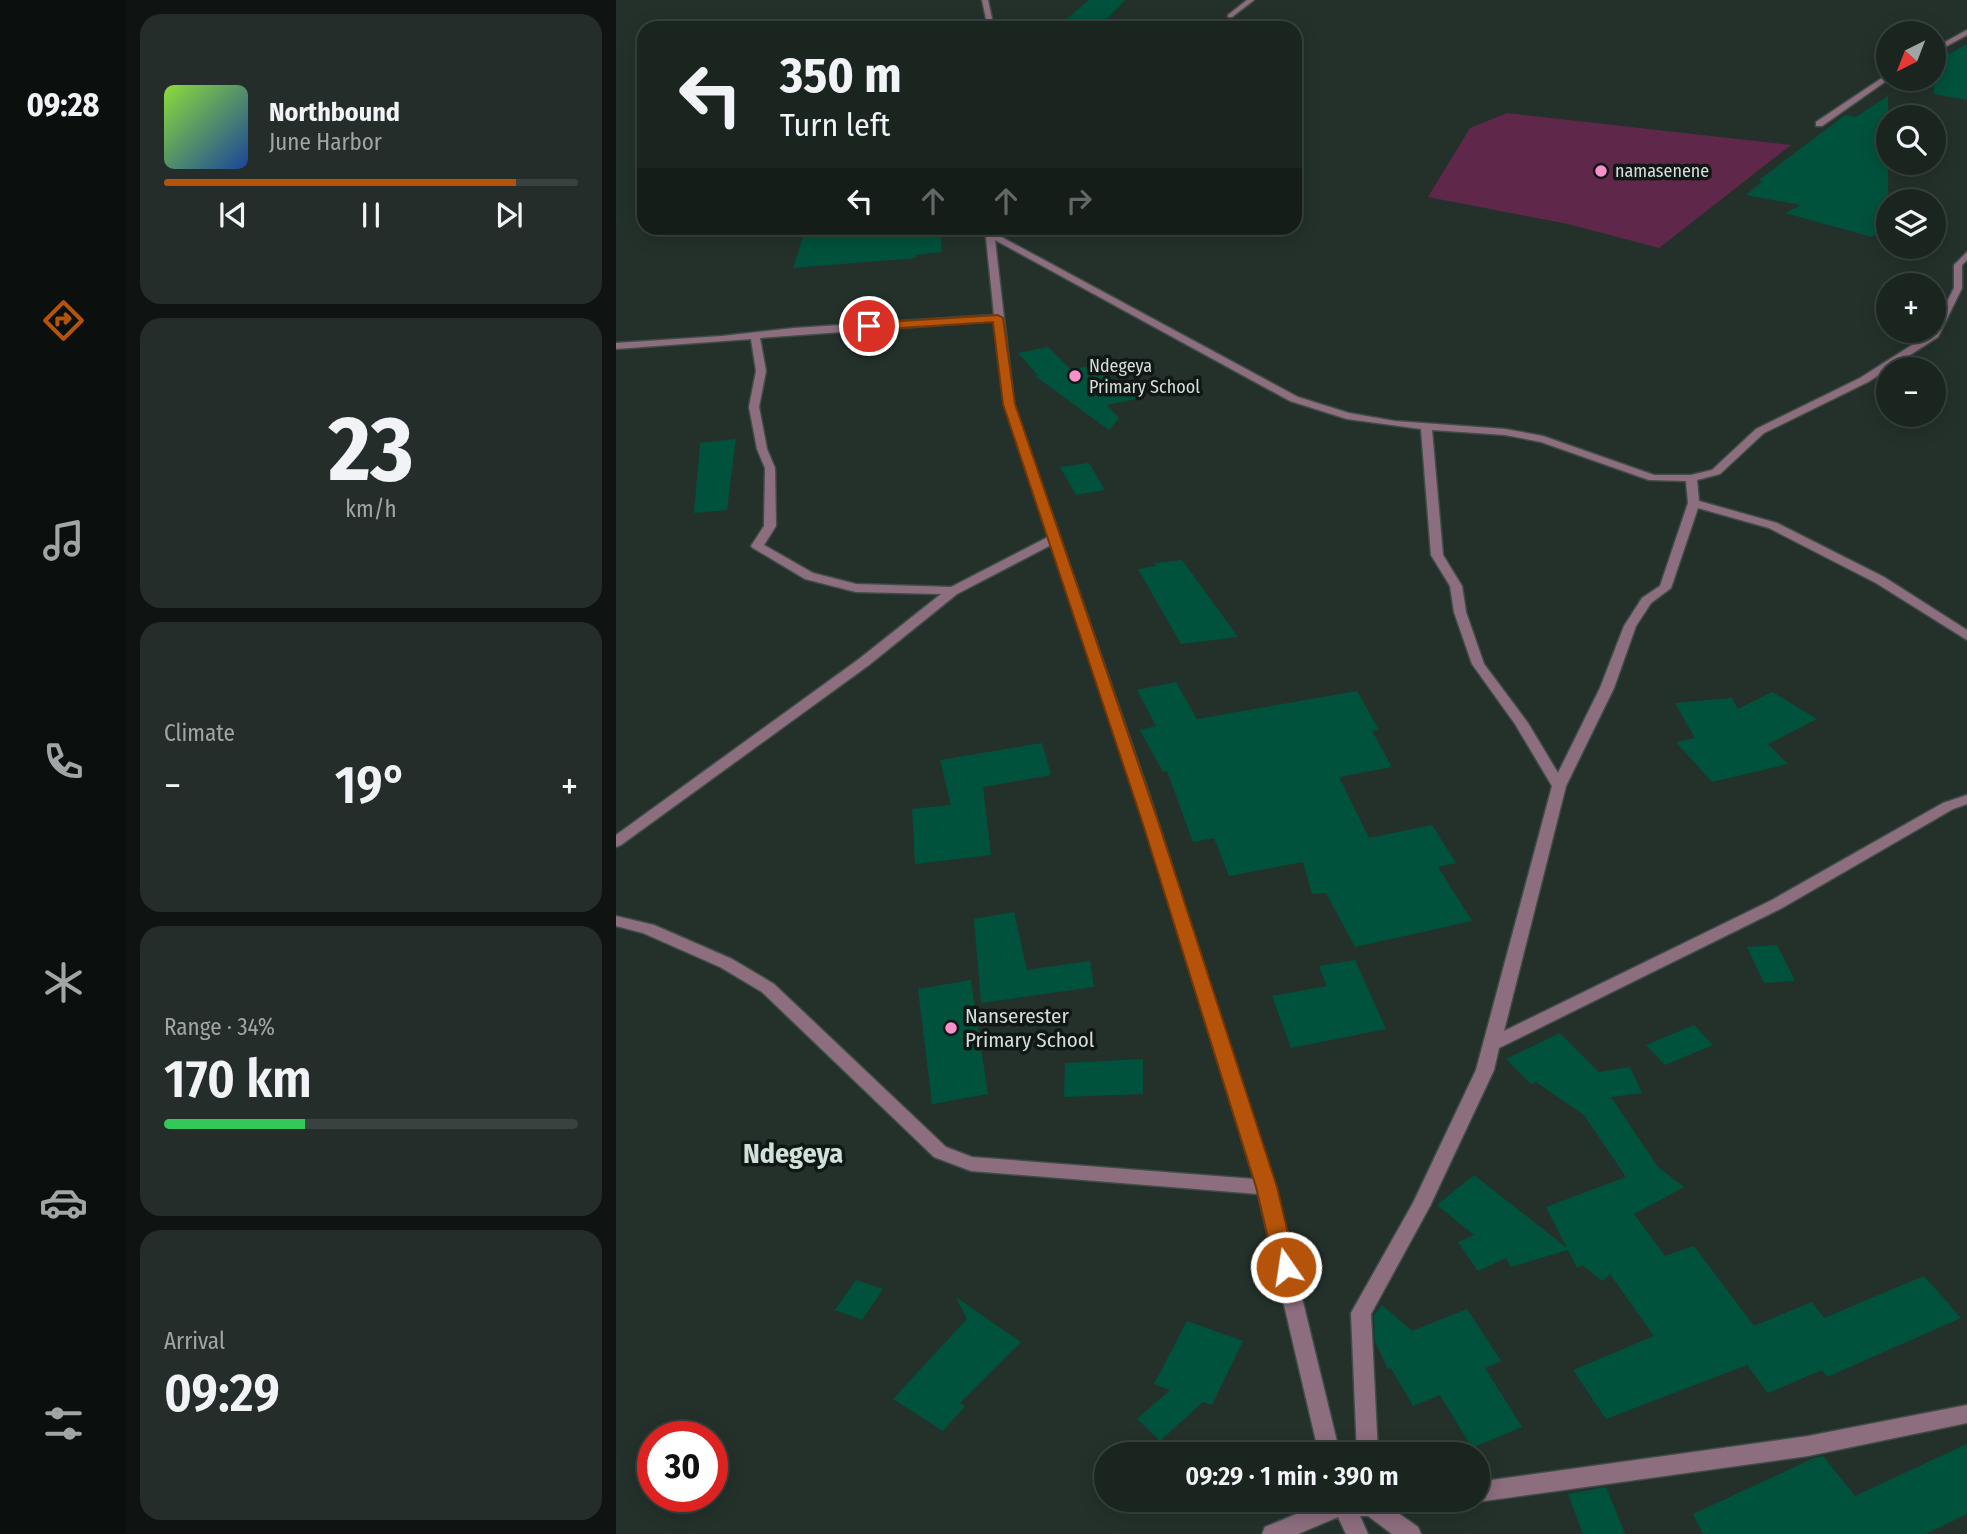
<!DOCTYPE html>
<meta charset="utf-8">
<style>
:root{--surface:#1b2520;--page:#242d29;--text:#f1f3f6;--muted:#a0a5a5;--line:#39423e;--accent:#b45309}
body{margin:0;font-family:"Fira Sans Condensed",sans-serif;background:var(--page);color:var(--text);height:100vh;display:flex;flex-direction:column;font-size:26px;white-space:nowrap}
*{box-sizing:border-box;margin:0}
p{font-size:23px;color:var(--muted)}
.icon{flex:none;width:38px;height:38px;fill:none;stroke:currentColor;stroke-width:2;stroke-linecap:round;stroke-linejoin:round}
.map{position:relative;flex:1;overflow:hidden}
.details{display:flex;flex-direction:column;gap:14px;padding:14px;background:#0f1412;width:490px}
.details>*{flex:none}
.banner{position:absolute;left:21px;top:21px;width:665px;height:214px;border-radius:21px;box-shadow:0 4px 18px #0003,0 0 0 2px var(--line);background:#1b2520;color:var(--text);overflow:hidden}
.needle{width:46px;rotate:222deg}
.tools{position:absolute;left:1260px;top:21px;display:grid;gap:14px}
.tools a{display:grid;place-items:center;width:70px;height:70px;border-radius:50%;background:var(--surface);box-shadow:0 4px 18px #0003,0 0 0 2px var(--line);font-size:35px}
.speed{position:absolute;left:21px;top:1421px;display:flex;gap:14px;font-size:35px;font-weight:700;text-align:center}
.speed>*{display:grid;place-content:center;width:91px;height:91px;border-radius:50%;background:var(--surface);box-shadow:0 4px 18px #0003,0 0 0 2px var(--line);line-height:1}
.speed .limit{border:10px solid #d22;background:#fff;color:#111}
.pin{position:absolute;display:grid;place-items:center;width:60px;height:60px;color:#fff;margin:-30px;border:4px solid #fff;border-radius:50%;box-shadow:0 2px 7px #0007}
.me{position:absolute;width:77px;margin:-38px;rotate:347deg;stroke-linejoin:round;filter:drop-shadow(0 0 5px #0008)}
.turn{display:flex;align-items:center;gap:24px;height:147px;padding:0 28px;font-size:32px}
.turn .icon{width:91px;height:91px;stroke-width:2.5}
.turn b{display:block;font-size:49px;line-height:60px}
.lanes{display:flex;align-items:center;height:66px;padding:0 28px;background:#0003;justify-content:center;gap:35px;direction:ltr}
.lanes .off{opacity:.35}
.big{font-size:52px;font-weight:600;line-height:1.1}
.details .tile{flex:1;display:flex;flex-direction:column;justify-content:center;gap:10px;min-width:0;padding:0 24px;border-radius:21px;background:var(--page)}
.details .dial{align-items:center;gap:0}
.dial b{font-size:91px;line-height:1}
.song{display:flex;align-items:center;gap:21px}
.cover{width:84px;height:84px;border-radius:10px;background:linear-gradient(135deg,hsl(90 70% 55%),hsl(220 70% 35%))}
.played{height:7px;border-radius:4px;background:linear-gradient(90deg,var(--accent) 85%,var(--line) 85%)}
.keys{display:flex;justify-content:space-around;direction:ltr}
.heat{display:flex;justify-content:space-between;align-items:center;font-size:38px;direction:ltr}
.charge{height:10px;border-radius:5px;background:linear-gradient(90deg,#34c759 34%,var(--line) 0)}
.trip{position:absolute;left:478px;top:1442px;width:396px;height:70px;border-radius:35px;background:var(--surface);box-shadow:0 4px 18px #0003,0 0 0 2px var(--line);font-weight:600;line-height:70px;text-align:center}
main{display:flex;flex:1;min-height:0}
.menu{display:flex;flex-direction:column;width:126px;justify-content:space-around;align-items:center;background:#0b0f0d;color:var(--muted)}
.menu .icon{width:49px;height:49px}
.menu .on{color:var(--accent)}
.menu b{font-size:32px;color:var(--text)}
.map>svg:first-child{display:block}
.green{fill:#5f284a}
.building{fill:#00523c}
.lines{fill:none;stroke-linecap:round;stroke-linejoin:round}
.minor-casing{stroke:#404d47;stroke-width:3}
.minor{fill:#8d6e7f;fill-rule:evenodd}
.route{fill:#b45309;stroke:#753606;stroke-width:2}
.poi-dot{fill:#f790cd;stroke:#111715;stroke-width:2.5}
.labels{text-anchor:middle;stroke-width:7;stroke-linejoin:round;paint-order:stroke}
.far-poi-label{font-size:18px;fill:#d5deda;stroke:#111715;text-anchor:start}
.poi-label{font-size:21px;fill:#d5deda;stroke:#111715;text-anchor:start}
.near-quarter-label{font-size:28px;font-weight:bold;fill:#d0e1d9;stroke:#111715}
</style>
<main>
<nav class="menu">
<b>09:28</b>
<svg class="icon on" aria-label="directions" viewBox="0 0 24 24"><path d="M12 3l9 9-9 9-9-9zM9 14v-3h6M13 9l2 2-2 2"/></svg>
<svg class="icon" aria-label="music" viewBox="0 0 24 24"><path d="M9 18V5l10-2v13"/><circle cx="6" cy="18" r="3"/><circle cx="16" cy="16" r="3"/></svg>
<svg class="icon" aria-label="phone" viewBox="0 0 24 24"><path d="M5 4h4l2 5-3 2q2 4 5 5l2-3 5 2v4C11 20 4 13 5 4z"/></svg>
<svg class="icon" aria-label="climate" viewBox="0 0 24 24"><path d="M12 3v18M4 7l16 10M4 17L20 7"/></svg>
<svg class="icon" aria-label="car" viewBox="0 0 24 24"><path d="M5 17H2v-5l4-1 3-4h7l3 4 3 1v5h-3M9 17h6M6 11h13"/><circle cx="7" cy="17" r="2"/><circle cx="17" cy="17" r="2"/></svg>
<svg class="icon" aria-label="filters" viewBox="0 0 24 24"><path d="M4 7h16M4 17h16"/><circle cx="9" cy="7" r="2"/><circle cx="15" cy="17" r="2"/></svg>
</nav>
<section class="details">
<div class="tile">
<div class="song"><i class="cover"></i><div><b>Northbound</b><p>June Harbor</p></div></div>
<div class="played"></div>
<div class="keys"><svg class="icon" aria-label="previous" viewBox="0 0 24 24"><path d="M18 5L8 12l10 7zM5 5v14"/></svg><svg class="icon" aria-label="pause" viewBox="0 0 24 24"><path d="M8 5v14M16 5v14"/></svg><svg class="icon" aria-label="next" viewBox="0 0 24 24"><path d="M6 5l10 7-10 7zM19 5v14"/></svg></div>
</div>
<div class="tile dial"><b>23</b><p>km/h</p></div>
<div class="tile"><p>Climate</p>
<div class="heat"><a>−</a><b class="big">19°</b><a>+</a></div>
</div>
<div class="tile"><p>Range · 34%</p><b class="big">170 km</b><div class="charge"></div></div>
<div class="tile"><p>Arrival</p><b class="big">09:29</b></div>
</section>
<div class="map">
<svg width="1351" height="1534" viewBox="0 0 1351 1534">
<rect width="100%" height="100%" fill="#24312b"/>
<path class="green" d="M891,113L1175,145L1043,248L952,224L812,197L854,128Z"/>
<path class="building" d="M473,0H509L482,28H440Z
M1351,44V100L1318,94V62Z
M1272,96V227L1256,237L1169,213L1185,205L1130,195L1147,181L1143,180L1229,115L1240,117Z
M324,230L326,252L300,255V258L177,268L189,231H242L240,234Z
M432,347L455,370L473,366L526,398L491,405L503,418L493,430L419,376L422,375L402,353Z
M120,439L111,510L78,513L84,443Z
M473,463L489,490L460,495L444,467Z
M566,560L622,637L565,644L522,569L540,566L539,563Z
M560,682L581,719L741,691L763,730L756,731L776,767L723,777L753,838L816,825L840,863L822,867L856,921L739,947L710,893L696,894L687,862L613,876L598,838L577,842L551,771L547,772L524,730L540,726L521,690Z
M1156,692L1201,719L1152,744L1172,764L1096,782L1060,742L1079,738L1059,703L1116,698L1122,709Z
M426,743L435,775L367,787L375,855L299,864L296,809L335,805L324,760Z
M398,912L411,970L474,961L478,987L365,1003L358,919Z
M1161,945L1179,981L1148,983L1131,947Z
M739,960L770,1029L675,1048L656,996L711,986L703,966Z
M355,980L372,1094L316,1104L302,989Z
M1078,1025L1097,1045L1049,1065L1030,1045Z
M944,1033L983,1072L1014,1067L1026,1093L995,1097L1042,1167L1068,1187L1018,1214L1049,1256L1078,1246L1138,1326L1196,1302L1208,1318L1308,1276L1345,1318L1211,1377L1206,1370L1152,1393L1131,1365L990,1419L957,1370L1038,1336L994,1274L986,1281L966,1265L961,1268L952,1250L895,1267L890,1258L862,1271L842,1242L858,1235L821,1205L858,1175L951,1248L930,1207L1010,1177L968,1115L920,1082L915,1084L890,1059Z
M527,1059V1094L448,1097L449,1063Z
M240,1280L267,1289L246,1320L219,1310Z
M340,1297L405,1342L344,1403L349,1406L327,1431L277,1399L351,1319Z
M766,1305L796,1331L851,1309L885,1361L869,1368L906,1427L856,1448L824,1395L797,1406L775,1368L772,1369L759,1342L758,1315Z
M571,1321L627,1341L596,1405L587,1402L544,1441L521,1419L554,1390L538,1384Z
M1351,1444V1514L1310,1534H1087L1077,1514L1198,1458L1207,1456L1239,1496Z
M990,1487L1009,1534H967L952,1494Z"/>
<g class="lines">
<defs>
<path id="minor" d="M366,0H372L378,28H372Z
M631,0H638L616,17H612V15Z
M1351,30V35L1318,53V48Z
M1272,74L1273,79L1206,126H1200V122Z
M369,228H377L378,233L682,397L733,413L779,421L889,429L927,436L1038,475H1075L1096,470L1140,429L1244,378L1315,333L1338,288V265L1351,252V260L1346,265V288L1322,337L1252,382L1148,433L1104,474L1081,480L1083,501L1161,523L1268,577L1351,630V640L1260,583L1153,528L1082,508L1055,588L1035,603L1020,626L998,688L950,786L888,1031L1156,900L1327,803L1351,795V804L1337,809L1166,908L883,1048L878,1070L814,1206L755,1314L762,1454H741L735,1313L797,1203L860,1070L936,786L899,724L856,664L838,612L834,586L815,555L805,429L731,419L674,401L379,240L398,404L533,794L659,1187L724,1454H703L642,1194L355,1171L318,1157L146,992L104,967L27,933L0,926V916L38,925L116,959L158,984L330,1147L356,1157L638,1179L519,794L435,545L341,594L253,665L5,845L0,847V835L243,659L325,594L240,592L189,579L137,548L135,546L148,526L149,468L141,449L133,407L140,371L135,339L0,349V343L106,336L178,328L378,315ZM379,321L388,404L432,537L335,587L240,584L197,573L148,545L160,526L159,468L151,449L143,407L150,371L144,338ZM816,430L889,435L925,442L1033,480L1070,481L1072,503L1044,586L1026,598L1008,626L984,688L942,773L912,723L868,664L850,612L846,586L827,555Z
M1351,1405V1423L1192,1456L861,1502L855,1500H861V1482L1192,1436Z
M714,1500H812L809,1507L782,1513L802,1527L805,1534H776L752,1516H744L752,1534H730L722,1517L682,1534H646L649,1527Z"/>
</defs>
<use href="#minor" class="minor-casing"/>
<use href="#minor" class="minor"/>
</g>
<path class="route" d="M382,315L387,318L399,404L542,821L661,1187L680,1267L677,1273L670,1276L662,1273L659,1267L640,1187L526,821L387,404L377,322L253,330L248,326L253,323Z"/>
<g class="poi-dot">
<circle cx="985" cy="171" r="7"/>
<circle cx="459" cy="376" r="7"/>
<circle cx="335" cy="1028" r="7"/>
</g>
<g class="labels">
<g class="far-poi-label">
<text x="999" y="177">namasenene</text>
<text x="473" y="372">Ndegeya<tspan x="473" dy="21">Primary School</tspan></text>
</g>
<g class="poi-label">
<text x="349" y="1023">Nanserester<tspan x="349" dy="24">Primary School</tspan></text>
</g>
<g class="near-quarter-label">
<text x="177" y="1163">Ndegeya</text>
</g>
</g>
</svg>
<div class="tools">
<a><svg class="needle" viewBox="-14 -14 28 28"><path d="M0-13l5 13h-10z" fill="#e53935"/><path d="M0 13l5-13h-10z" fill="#a0a5a5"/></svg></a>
<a><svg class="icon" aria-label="search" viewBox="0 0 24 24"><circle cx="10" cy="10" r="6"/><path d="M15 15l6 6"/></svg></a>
<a><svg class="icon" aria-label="layers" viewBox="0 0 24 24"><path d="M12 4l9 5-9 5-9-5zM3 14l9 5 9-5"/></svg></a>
<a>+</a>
<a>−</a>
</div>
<div class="speed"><div class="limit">30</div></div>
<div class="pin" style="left:253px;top:326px;background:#d93025"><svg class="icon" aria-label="arrive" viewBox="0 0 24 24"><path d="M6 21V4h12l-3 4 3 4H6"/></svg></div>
<svg class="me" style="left:670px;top:1267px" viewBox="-20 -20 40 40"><circle r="17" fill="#b45309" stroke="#fff" stroke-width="3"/><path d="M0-11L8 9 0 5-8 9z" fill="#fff"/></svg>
<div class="trip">09:29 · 1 min · 390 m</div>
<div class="banner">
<div class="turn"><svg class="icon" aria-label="left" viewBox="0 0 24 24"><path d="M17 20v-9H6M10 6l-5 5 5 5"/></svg><div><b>350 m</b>Turn left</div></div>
<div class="lanes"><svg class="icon" aria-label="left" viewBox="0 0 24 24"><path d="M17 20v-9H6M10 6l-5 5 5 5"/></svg><svg class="icon off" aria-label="ahead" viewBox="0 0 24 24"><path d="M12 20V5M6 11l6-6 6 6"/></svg><svg class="icon off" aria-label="ahead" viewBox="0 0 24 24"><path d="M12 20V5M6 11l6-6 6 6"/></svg><svg class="icon off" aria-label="right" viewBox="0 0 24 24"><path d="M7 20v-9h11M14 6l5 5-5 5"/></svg></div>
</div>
</div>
</main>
